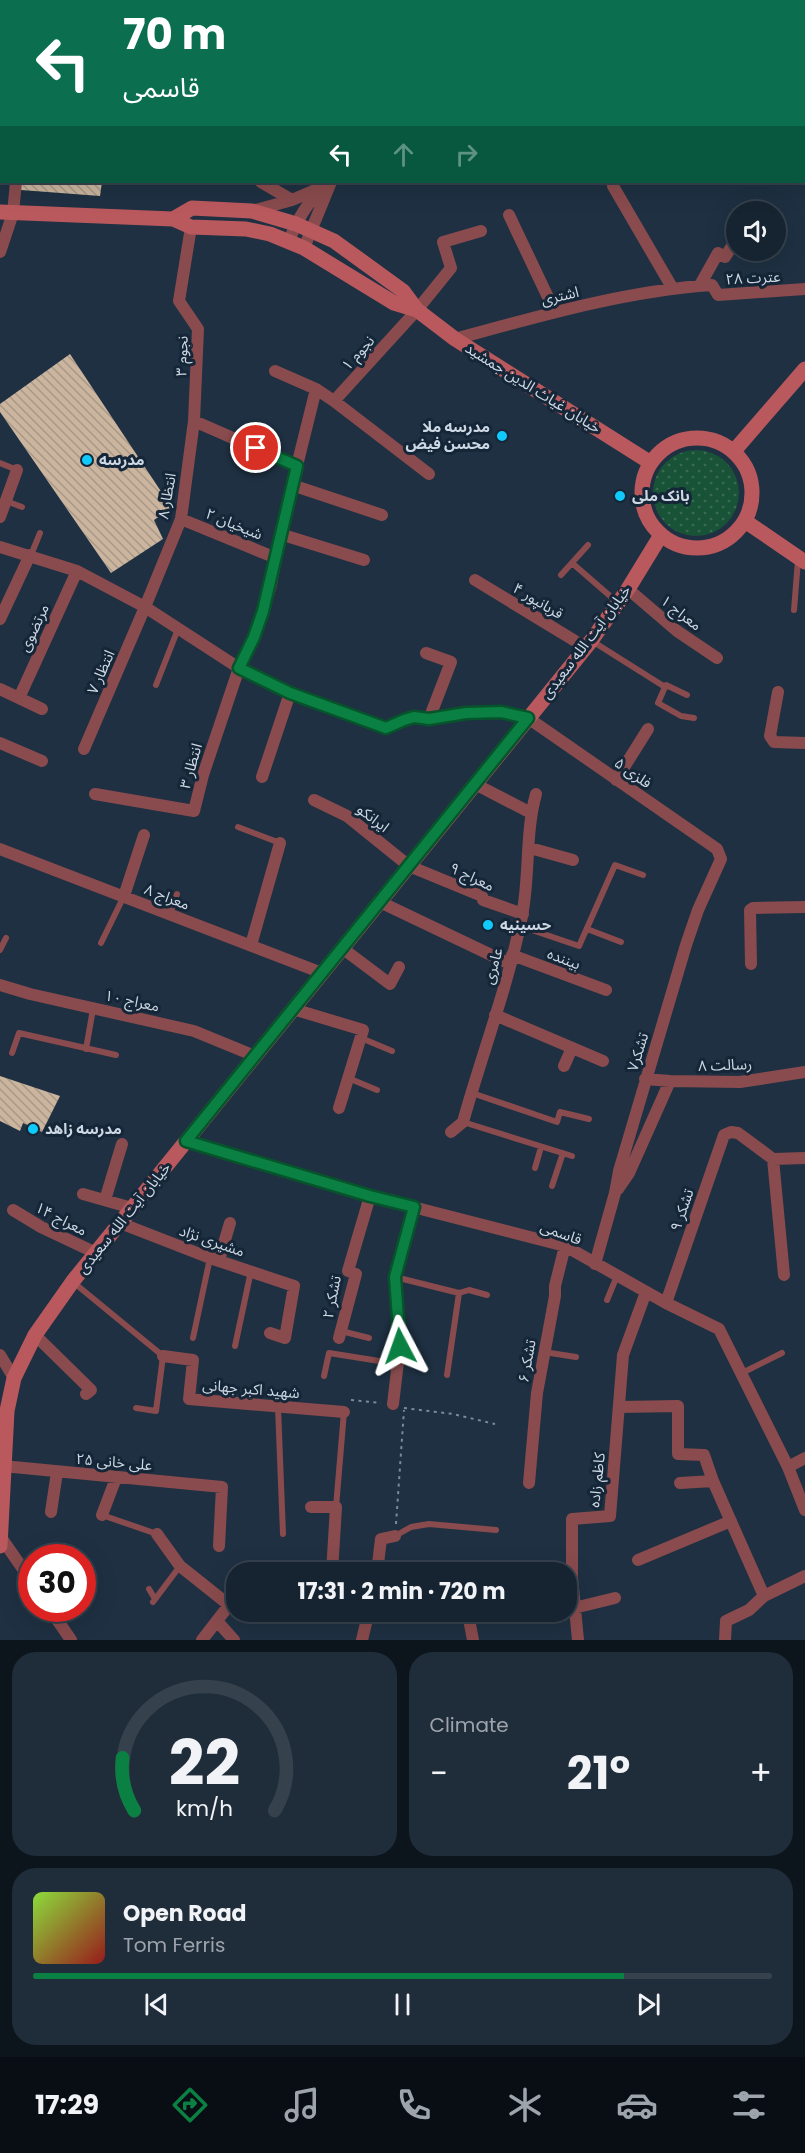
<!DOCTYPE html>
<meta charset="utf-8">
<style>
:root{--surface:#162432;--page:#1f2c3a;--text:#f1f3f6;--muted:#9ea4ac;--line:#35414d;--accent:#0b8043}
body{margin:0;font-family:Poppins,"Noto Sans Arabic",sans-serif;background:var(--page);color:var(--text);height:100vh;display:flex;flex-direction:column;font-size:22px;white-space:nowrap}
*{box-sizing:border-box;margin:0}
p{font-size:20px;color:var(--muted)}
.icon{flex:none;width:33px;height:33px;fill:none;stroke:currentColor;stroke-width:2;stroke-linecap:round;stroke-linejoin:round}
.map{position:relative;height:1640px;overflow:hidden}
.side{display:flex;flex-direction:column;gap:12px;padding:12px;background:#0c141c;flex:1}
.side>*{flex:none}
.banner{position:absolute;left:0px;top:0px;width:806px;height:183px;box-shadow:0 6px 24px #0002,0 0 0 2px var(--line);background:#0b6e4f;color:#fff;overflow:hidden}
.buttons{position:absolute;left:726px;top:201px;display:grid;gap:12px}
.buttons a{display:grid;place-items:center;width:60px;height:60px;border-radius:50%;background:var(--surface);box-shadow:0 6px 24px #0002,0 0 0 2px var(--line);font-size:30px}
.speed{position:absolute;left:18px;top:1544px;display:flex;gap:12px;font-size:30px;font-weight:700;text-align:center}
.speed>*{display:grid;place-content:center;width:78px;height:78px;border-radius:50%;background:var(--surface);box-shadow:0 6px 24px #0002,0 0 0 2px var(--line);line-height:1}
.speed .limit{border:9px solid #d22;background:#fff;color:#111}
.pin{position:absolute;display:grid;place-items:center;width:51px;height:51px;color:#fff;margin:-26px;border:3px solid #fff;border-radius:50%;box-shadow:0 2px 6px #0007}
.me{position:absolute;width:66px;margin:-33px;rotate:356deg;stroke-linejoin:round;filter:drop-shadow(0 0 4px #0008)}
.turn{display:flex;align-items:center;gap:21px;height:126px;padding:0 24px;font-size:27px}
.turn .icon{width:78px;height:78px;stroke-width:2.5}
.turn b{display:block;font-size:42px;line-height:51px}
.lanes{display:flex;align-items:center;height:57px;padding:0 24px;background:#0003;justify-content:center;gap:30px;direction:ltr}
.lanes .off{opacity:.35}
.big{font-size:45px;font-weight:700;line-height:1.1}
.side .tile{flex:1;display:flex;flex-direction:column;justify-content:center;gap:9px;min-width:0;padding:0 21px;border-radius:24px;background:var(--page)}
.side .dial{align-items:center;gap:0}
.dial svg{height:156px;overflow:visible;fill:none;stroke:var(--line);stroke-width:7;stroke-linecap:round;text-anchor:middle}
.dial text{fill:var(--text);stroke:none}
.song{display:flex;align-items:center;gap:18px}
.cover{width:72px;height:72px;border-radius:9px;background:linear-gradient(135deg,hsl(90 70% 55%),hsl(0 70% 35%))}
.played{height:6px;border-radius:3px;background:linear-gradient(90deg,var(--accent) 80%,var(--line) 80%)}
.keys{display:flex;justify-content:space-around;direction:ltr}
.heat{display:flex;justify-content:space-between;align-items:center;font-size:33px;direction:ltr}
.side .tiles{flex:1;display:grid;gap:12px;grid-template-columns:1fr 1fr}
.tile:last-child{grid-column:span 2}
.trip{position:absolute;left:226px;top:1562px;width:351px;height:60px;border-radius:24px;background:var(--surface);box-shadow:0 6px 24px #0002,0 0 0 2px var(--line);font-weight:700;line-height:60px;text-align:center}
.dock{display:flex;height:96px;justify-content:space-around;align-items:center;background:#090e14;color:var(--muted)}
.dock .icon{width:42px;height:42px}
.dock .selected{color:var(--accent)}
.dock b{font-size:27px;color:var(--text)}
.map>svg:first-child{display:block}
.grass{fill:url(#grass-dots)}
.building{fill:url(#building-back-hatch)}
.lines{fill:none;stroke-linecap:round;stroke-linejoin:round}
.path{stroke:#7c8a99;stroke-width:2;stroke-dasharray:3 4.5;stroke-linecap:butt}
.service{stroke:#894b4d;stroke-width:6}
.minor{stroke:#894b4d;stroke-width:12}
.secondary{stroke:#ba595d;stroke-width:15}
.route-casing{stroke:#07532c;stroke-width:15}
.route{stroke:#0b8043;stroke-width:10}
.poi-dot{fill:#0fcafa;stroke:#142637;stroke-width:2}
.labels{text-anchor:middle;stroke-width:6;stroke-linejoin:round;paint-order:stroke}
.street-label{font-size:15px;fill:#cdd8e4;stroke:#142637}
.poi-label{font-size:15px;font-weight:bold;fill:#cdd8e4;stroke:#142637;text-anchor:start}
</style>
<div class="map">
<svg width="805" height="1640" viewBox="0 0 805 1640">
<defs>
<pattern id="grass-dots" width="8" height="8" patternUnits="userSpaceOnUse" patternTransform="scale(1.5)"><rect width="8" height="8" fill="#195337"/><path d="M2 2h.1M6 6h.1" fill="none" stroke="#396b54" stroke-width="1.8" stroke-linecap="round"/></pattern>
<pattern id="building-back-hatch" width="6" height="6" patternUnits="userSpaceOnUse" patternTransform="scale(1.5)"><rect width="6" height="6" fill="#cbb59e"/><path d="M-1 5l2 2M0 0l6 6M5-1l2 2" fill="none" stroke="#a89888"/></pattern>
</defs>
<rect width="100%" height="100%" fill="#1e3042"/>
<path class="grass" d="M653 493a43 43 0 1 1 86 0a43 43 0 1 1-86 0Z"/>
<path class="building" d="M21,182H102L100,196L21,190Z
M70,354L172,508L154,520L163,539L111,573L0,412V404Z
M0,1076L60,1096L42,1132L23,1123L20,1131L0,1121Z"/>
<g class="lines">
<path class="path" d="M351,1400L381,1403
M404,1408L453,1414L495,1424
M396,1524L404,1410"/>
<path class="service" d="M115,0L133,2
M33,2V0
M301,2L303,0
M0,463L17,470
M6,501L22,507
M31,555L40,533
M572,563L617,602
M561,575L588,545
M794,610L798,560
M592,641L665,687L658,703L681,716L694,718
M156,685L178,629
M665,687L666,685L687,695
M238,827L280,843
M170,914L177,894
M520,926L579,946L615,865L643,875
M587,929L621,942
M101,943L124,896
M0,950L6,938
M361,1038L392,1051
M86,1049L93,1009
M12,1053L19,1033L116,1055
M348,1078L377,1090
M472,1093L557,1122L560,1112L589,1119
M463,1122L572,1156
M535,1168L541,1147
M552,1186L563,1153
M395,1277L459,1293L469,1290L487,1295
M73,1282L163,1356L156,1411L136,1408
M607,1300L617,1276
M341,1331L369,1338
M193,1338L210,1258
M235,1346L251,1271
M544,1352L576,1357
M742,1373L782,1353
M447,1375L459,1293
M324,1376L329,1353L398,1364
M278,1407L283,1534
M336,1507L344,1412
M102,1515L157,1534
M395,1536L411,1527L429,1524L496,1530
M149,1589L155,1599
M153,1602L180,1566"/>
<path class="minor" d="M270,0L272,2
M689,0V2
M152,2L153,0
M386,2L387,0
M447,2L448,0
M804,33L805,32
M804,120L805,121
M261,182L292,200
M613,186L673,289
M252,211L292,200L329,184
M509,215L555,312
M289,241C296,223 306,203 321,191
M304,248L331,182
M0,252L13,213L16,182
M700,285L718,253L725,257L736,240
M455,339C539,316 625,291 712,285L718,295L805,289
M275,371L316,389L334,401L417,310L451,268L443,242L481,231
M334,401L429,474
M194,421L297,466
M292,485L382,515
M0,517L17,470
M181,519L276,558
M280,534L364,560
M0,547L77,571L145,607L239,668L290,693L386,728L403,720L414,717L429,719L466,713L501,712L528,718L717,849L721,859L698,910L686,945L619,1171L615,1193L595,1264
M475,580L585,647
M628,589L677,631L717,658
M0,619L30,555
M426,653L451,662L429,719
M0,689L42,709
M778,692L770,736L774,742L805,743
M19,698L77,571
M0,743L42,761
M84,749L145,607L181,519L194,421L198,329L179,301L191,227
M262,777L290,693
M616,780L648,729
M475,784L531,813
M95,794L194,811L203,775L239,668L254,637L263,611L271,585L280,534L316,389
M314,800L347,816L409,866L482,896L483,900L523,914
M530,848L573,860
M0,849L322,973
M124,896L144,835
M380,902L510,964
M251,945L280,843
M342,948L390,984L399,967
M512,955L606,990
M751,964L750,910L753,908L805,907
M0,985L30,994L194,1031L255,1056
M293,1009L363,1030L339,1108
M495,1015L603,1061
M564,1066L572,1048
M645,1079L670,1081L740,1082L805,1072
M451,1132L463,1122C482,1054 508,986 522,916C530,876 525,833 536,794
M186,1141L370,1196L565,1246L666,1303L719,1329L788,1467L805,1510
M773,1159L805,1158
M618,1189L629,1173L670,1081
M83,1194L132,1208
M105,1200L122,1144
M13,1210L41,1227L96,1253
M120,1223L210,1258L294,1286L285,1338L270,1333
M219,1260L230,1223
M666,1303L724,1135L731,1132L738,1133L773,1159L784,1275
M35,1335L91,1390L86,1394
M339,1338L356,1274L348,1271L370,1196
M0,1355L14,1378
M163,1356L193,1360L189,1399L344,1412
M393,1404L400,1345L395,1277L414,1207
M619,1407L678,1406V1454L704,1455L713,1481L764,1596
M3,1466L222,1487L219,1546
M788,1467L805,1458
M529,1483L537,1393L555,1296V1286L565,1246
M680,1483L713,1481
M311,1507H336L332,1572
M51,1512L57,1472
M102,1515L116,1478
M157,1534L180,1566L229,1605
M0,1536L32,1582
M638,1560L731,1521
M377,1572L381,1539L395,1536
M486,1572L495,1571
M49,1608L71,1640
M574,1608L615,1598
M469,1619L473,1640
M217,1621L234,1640
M202,1640L237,1595
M362,1640L369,1611
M578,1640L572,1577V1519L610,1516L623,1355L646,1292
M725,1640L726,1621L749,1610L764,1596L805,1576"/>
<path class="secondary" d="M0,212L173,219L191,227L246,229L270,234L304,248L394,303L417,310
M173,219L192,208L252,211L296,224L334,241L403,291L417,310L455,339L651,463
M642 493a55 55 0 1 1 110 0a55 55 0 1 1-110 0Z
M734,451L805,369
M745,521L805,562
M0,1546L7,1411L14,1378L35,1335L73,1281L591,641L628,589L661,535"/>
</g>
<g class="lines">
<defs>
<path id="route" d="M256,448L297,466L263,611L254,637L239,668L290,693L386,728L404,720L414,717L429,719L466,713L501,712L528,718L186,1141L370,1196L414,1207L395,1277L400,1346"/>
</defs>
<use href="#route" class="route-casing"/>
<use href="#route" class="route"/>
</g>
<g class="poi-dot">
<circle cx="502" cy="436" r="6"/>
<circle cx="87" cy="460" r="6"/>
<circle cx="620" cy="496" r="6"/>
<circle cx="488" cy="925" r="6"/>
<circle cx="33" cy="1129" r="6"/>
</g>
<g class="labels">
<g class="street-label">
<text transform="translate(753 278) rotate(-3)" y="5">عترت ۲۸</text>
<text transform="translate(560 296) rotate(-13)" y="5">اشتری</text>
<text transform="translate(358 353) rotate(-48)" y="5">نجوم ۱</text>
<text transform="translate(182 356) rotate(-88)" y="5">نجوم ۳</text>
<text transform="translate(533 388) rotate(32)" y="5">خیابان غیاث الدین جمشید</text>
<text transform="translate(167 496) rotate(-80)" y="5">انتظار ۸</text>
<text transform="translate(234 524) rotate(22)" y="5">شیخیان ۲</text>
<text transform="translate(538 601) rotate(31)" y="5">قربانپور ۴</text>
<text transform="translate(681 613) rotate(38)" y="5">معراج ۱</text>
<text transform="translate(34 628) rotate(-65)" y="5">مرتضوی</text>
<text transform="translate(586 642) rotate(-53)" y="5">خیابان آیت الله سعیدی</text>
<text transform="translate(101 672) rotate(-66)" y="5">انتظار ۷</text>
<text transform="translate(191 766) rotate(-74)" y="5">انتظار ۳</text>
<text transform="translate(633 773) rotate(35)" y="5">فلزی ۵</text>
<text transform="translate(373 818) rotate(38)" y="5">ایرانکو</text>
<text transform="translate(472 877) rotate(25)" y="5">معراج ۹</text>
<text transform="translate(167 897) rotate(21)" y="5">معراج ۸</text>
<text transform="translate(564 959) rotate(21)" y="5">بیننده</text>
<text transform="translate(493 966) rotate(-74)" y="5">عامری</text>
<text transform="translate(132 1001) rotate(12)" y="5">معراج ۱۰</text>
<text transform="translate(638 1052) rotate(-73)" y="5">تشکر۷</text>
<text transform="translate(725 1065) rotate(-2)" y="5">رسالت ۸</text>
<text transform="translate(682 1210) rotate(-71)" y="5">تشکر ۹</text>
<text transform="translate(124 1218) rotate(-51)" y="5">خیابان آیت الله سعیدی</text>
<text transform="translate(61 1219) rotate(27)" y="5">معراج ۱۴</text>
<text transform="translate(561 1233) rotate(20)" y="5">قاسمی</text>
<text transform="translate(212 1241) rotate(19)" y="5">مشیری نژاد</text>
<text transform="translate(332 1297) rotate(-79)" y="5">تشکر ۲</text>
<text transform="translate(527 1361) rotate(-80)" y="5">تشکر ۶</text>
<text transform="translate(251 1389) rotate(5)" y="5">شهید اکبر جهانی</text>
<text transform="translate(114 1462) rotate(5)" y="5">علی خانی ۲۵</text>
<text transform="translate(597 1480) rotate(-84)" y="5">کاظم زاده</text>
</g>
<g class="poi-label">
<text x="490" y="432" text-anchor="end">مدرسه ملا<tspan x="490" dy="17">محسن فیض</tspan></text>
<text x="99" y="465">مدرسه</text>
<text x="632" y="501">بانک ملی</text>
<text x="500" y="930">حسینیه</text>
<text x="45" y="1134">مدرسه زاهد</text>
</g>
</g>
</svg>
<div class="buttons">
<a><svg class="icon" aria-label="sound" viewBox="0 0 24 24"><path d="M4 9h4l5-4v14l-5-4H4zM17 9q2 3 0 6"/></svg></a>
</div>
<div class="speed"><div class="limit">30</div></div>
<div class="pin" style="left:256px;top:448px;background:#d93025"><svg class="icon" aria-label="arrive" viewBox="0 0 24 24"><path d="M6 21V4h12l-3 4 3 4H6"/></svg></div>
<svg class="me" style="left:400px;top:1346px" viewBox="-20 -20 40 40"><path d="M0-17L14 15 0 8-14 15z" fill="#0b8043" stroke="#fff" stroke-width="4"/></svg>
<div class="trip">17:31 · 2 min · 720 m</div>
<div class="banner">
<div class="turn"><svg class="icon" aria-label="left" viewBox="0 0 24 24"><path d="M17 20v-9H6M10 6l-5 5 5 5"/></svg><div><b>70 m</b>قاسمی</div></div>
<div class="lanes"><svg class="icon" aria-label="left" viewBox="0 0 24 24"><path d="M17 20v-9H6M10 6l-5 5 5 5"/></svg><svg class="icon off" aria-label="ahead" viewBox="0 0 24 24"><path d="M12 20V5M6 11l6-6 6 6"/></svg><svg class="icon off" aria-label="right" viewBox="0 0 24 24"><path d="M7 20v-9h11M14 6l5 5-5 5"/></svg></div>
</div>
</div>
<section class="side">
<div class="tiles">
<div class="tile dial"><svg viewBox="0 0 100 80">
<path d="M14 69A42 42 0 1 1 86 69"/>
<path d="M14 69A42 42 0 0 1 8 42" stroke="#0b8043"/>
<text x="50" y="56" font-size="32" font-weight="700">22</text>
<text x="50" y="72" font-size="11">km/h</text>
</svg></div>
<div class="tile"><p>Climate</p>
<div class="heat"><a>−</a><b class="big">21°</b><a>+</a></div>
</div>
<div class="tile">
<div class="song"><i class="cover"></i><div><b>Open Road</b><p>Tom Ferris</p></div></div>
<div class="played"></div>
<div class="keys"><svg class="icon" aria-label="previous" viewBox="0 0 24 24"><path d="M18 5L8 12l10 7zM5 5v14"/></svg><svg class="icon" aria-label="pause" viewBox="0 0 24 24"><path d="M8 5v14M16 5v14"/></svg><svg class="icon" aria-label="next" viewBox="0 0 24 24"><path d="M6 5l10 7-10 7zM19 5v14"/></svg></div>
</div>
</div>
</section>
<nav class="dock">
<b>17:29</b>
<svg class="icon selected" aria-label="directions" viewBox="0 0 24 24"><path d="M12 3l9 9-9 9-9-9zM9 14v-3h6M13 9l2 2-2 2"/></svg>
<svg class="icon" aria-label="music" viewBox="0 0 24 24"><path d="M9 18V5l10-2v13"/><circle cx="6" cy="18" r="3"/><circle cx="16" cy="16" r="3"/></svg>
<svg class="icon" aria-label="phone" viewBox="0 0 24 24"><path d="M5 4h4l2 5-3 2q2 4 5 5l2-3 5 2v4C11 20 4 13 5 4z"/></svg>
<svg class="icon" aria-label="climate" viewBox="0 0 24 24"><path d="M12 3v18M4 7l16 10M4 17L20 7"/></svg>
<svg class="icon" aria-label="car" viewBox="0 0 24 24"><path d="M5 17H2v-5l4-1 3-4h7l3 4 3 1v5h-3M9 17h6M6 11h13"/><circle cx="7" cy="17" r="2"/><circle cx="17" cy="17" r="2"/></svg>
<svg class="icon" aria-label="filters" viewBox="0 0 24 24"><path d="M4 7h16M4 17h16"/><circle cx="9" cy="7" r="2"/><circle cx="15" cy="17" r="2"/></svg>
</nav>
